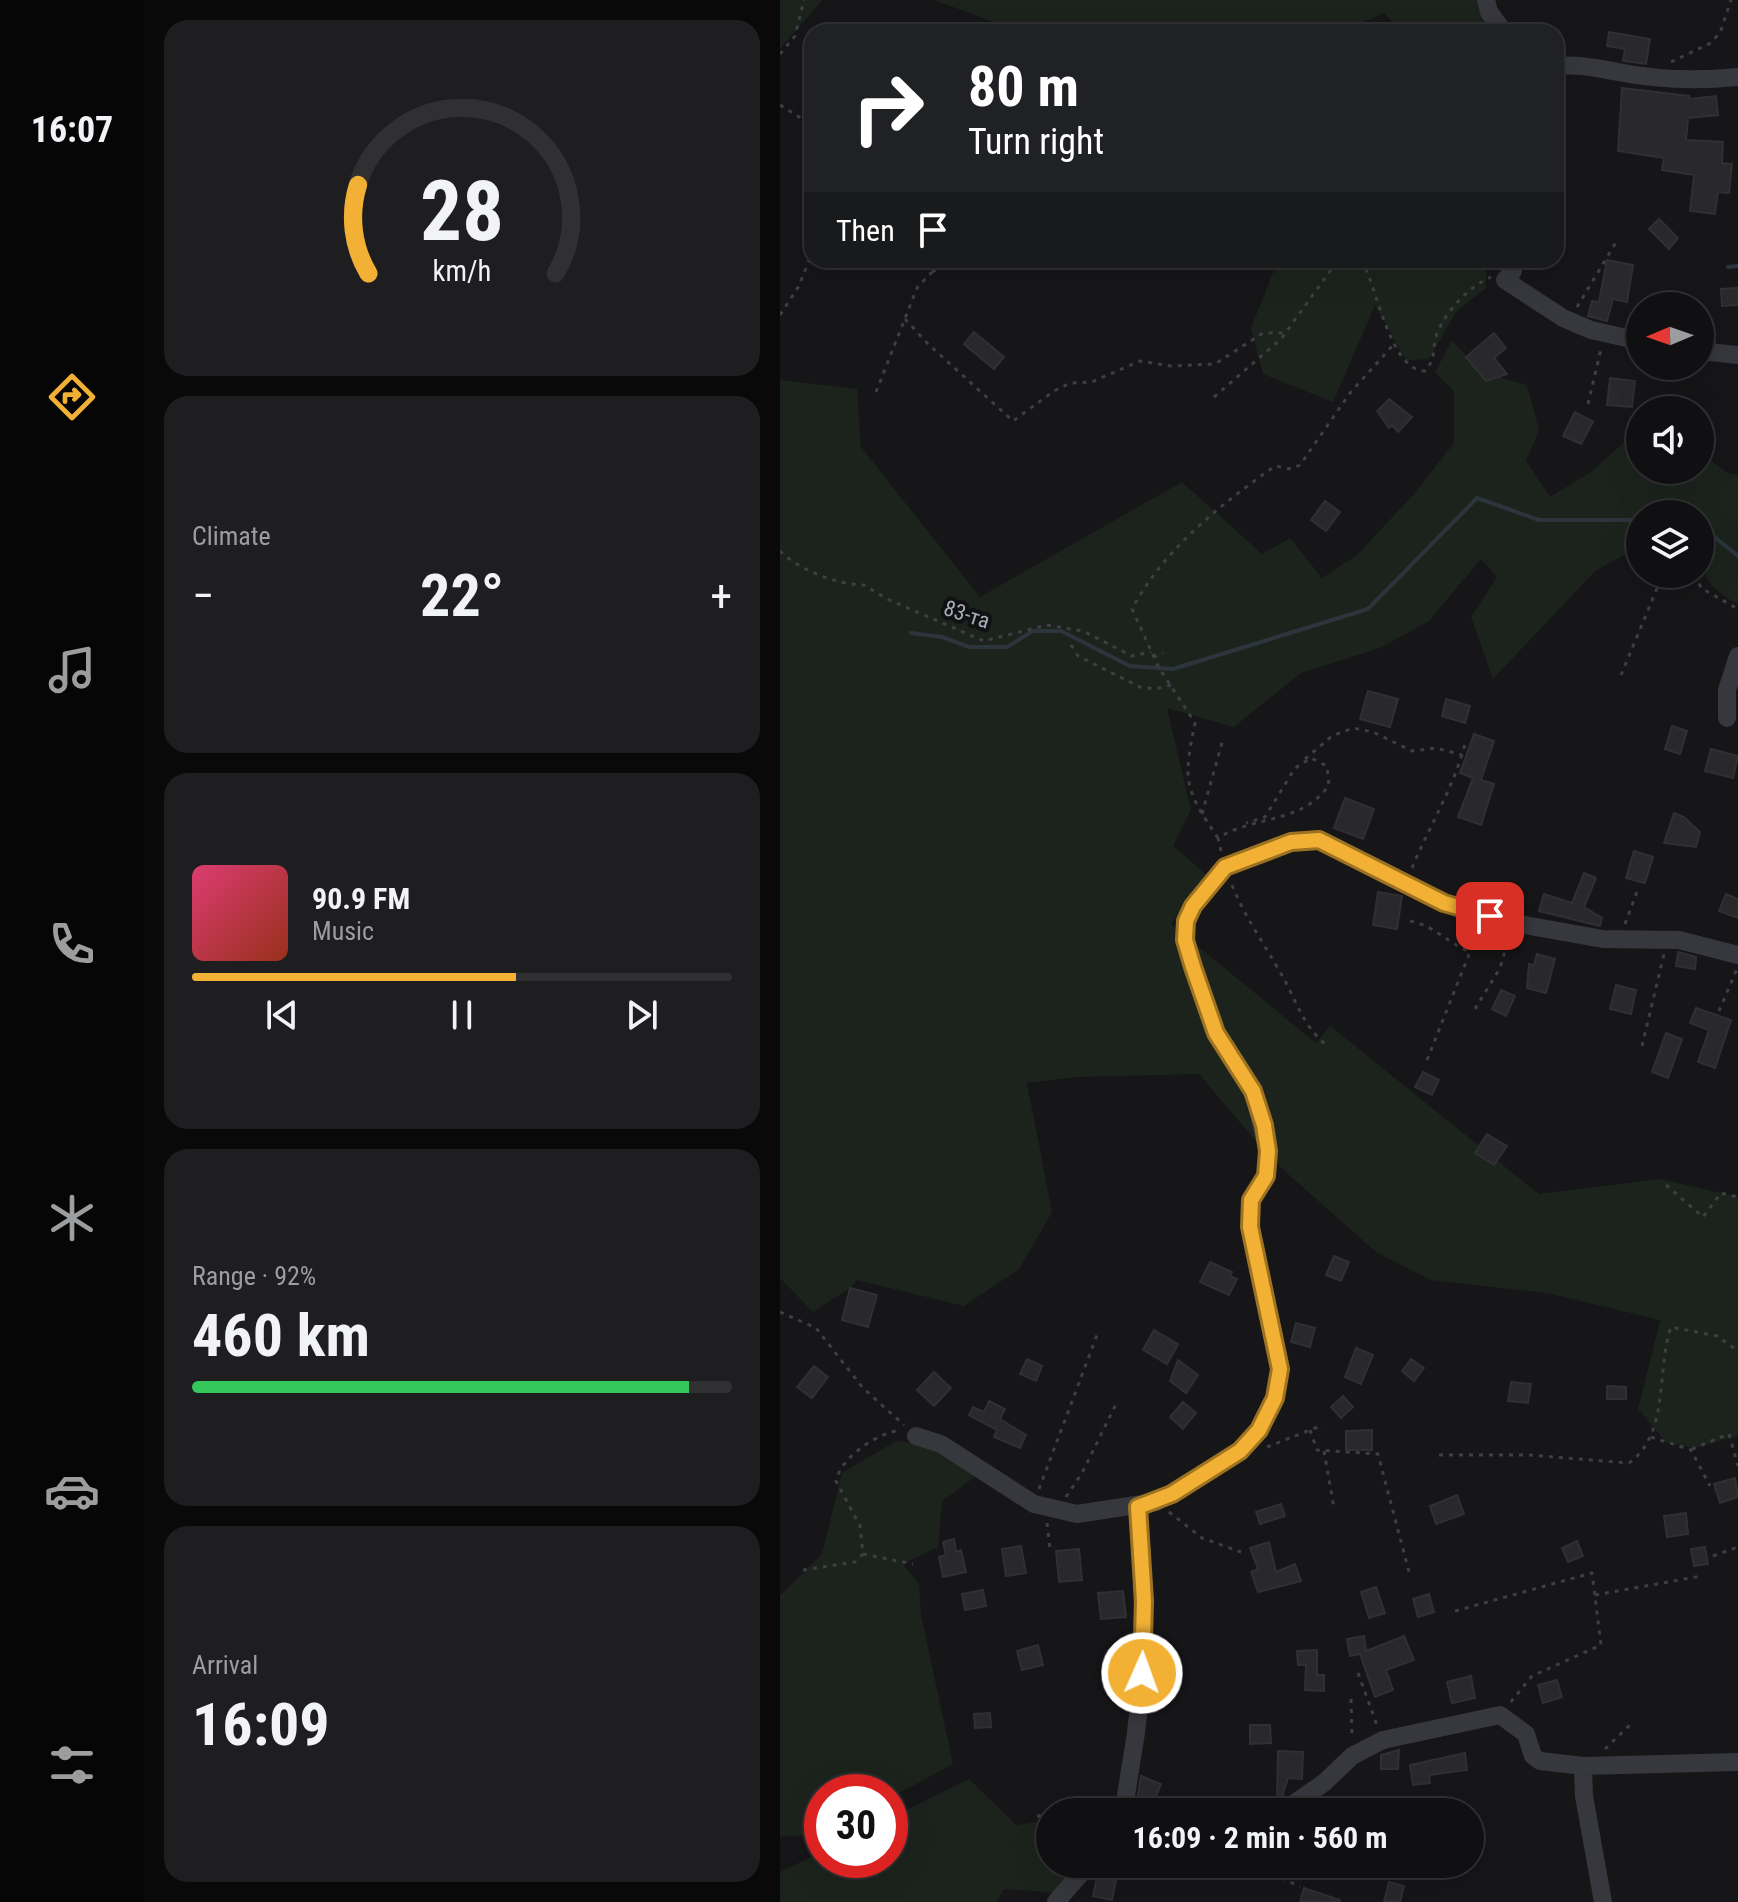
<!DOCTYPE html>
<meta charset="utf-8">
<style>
:root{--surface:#101012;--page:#1e1e20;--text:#f1f3f6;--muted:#9c9d9f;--line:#303032;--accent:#f2b134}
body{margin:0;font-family:"Roboto Condensed",sans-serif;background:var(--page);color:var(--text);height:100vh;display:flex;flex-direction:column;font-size:30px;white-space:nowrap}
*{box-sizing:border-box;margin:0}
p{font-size:26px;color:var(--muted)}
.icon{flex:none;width:44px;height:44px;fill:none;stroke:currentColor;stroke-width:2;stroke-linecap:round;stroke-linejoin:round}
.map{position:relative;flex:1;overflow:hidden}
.drawer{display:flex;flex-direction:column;gap:20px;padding:20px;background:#09090a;width:636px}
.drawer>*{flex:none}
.top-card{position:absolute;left:24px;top:24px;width:760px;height:244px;border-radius:24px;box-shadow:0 8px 32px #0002,0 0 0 2px var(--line);background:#202124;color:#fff;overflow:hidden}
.needle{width:52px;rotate:268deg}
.controls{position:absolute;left:846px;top:292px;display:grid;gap:16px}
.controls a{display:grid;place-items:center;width:88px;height:88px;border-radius:50%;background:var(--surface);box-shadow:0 8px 32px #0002,0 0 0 2px var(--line);font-size:40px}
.speed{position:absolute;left:24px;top:1774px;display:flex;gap:16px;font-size:40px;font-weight:700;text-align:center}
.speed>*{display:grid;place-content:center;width:104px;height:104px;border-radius:50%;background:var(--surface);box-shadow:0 8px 32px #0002,0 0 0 2px var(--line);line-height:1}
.speed .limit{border:12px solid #d22;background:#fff;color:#111}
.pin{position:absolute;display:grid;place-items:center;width:68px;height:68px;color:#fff;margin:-34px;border-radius:16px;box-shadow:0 4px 12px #0006}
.me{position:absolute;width:88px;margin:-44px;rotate:2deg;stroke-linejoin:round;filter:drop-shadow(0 0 6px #0008)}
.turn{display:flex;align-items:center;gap:28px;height:168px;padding:0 32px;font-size:36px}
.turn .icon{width:104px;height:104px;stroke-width:2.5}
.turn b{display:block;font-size:56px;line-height:68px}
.then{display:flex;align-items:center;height:76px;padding:0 32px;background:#0003;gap:16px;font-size:30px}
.big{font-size:60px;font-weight:700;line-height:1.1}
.drawer .tile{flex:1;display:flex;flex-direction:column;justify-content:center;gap:12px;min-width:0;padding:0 28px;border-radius:24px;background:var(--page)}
.drawer .dial{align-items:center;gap:0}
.dial svg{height:208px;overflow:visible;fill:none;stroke:var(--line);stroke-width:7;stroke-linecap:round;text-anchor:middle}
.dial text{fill:var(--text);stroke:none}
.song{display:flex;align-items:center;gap:24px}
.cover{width:96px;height:96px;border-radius:12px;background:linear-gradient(135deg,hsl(340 70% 55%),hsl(10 70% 35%))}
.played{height:8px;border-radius:4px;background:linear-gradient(90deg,var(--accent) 60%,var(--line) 60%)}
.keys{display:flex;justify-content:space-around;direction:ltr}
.heat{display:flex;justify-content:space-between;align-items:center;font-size:44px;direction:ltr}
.charge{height:12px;border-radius:6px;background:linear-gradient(90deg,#34c759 92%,var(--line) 0)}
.trip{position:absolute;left:256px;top:1798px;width:448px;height:80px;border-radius:40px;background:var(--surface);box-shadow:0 8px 32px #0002,0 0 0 2px var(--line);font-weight:700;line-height:80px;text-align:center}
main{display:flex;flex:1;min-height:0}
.menu{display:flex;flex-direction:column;width:144px;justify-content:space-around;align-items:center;background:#060607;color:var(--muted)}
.menu .icon{width:56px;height:56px}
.menu .current{color:var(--accent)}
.menu b{font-size:36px;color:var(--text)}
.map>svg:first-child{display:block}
.green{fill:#1c231d}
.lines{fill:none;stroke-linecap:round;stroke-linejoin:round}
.stream{stroke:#2c353c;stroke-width:4}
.building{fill:#29292c;stroke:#303034;stroke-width:2}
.path{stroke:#3d3f44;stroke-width:3;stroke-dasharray:4 6;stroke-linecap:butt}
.minor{stroke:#37383d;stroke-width:18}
.route-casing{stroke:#9d7322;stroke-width:20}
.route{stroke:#f2b134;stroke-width:14}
.labels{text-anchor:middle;stroke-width:8;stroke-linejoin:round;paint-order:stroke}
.street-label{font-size:22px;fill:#a8adb8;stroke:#111113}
</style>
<main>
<nav class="menu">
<b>16:07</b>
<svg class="icon current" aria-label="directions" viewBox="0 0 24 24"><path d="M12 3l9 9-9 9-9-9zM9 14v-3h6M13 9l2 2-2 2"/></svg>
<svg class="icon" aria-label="music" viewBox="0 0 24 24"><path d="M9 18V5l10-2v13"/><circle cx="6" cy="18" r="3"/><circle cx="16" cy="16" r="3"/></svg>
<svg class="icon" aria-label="phone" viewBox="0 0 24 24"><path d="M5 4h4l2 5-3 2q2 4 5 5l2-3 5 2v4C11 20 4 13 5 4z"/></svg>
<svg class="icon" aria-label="climate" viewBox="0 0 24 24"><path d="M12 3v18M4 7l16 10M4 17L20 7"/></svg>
<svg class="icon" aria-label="car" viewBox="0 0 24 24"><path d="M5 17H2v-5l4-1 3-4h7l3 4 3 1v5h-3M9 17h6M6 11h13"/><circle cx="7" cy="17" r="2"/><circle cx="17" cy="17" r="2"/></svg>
<svg class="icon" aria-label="filters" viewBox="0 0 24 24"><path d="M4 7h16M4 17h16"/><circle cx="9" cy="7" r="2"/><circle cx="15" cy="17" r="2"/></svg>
</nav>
<section class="drawer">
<div class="tile dial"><svg viewBox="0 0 100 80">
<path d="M14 69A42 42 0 1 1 86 69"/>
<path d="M14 69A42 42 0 0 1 10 35" stroke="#f2b134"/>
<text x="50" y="56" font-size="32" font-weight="700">28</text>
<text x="50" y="72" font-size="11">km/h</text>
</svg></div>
<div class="tile"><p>Climate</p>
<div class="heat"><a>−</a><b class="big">22°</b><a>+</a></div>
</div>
<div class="tile">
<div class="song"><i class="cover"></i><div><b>90.9 FM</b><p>Music</p></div></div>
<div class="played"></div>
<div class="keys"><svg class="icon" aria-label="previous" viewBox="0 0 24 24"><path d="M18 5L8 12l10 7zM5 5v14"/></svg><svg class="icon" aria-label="pause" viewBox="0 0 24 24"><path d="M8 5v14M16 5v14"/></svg><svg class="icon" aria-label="next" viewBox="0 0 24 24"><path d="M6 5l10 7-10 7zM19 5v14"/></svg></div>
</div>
<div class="tile"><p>Range · 92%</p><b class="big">460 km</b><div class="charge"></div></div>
<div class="tile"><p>Arrival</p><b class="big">16:09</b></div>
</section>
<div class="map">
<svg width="958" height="1902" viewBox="0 0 958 1902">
<rect width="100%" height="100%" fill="#161618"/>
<path class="green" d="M0,0H42L0,49Z
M154,0H699L719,32H622L604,13L560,32H241Z
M498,260H706V288L676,312L649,359L626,360L595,305L553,402L483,374L471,328Z
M672,340C697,371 710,375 747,385L759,430L746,461L770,497L811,472L853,434H860V470H920V452L947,473L958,475V604C914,581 920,560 920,514H860V546L815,571L713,679L691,617L717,577L701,559L649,621L600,648L521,673L454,727L387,708L411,810L393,846L428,876L391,924L536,1043L550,1026L759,1194L880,1179L958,1197V1436L915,1448L887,1443L858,1409L880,1320L767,1293L651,1280L596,1252L490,1158L419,1074L296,1077L247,1083L272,1212L239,1269L184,1306L77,1280L70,1288L33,1312L0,1278V380L77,389L81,447L200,597L402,482L482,554L510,538L542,578L577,555L633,495L674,443V391L655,372Z
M116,1441L158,1447L199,1474L162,1501L158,1547L123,1564L139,1584L141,1615L173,1764L110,1798V1792H42V1834L0,1837V1596L42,1554L62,1473Z
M189,1779L236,1825L270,1820V1864H306L279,1893L224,1889L216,1902H0V1872L42,1852V1860H110V1818Z"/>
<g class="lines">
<path class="stream" d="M948,267L958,266
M920,525L958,556
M131,633L162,637L189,647H227L253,631H281L350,666L393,669L588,609L697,498L759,520H860"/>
</g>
<path class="building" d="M829,32L870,39L866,64L843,61L845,49L827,46Z
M842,88L909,96V99L936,96L938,115L908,118L906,140L943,142L942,163L952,164L949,193L938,192L935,214L910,211L914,175L882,170L884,158L838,151Z
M879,219L898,238L889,249L869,229Z
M827,260L853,265L847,302L833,299L827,321L808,316L812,301L819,302Z
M958,288V305L942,306L941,289Z
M194,332L224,357L214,369L184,344Z
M714,333L726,348L714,358L727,374L706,381L686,357Z
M830,378L855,381L852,407L827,405Z
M609,399L632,417L618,432L612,425L609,428L597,411Z
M795,412L813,422L801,444L783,436Z
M545,501L560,512L546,531L531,520Z
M588,691L618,699L610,727L580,719Z
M666,699L690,706L685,723L662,716Z
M892,726L907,731L900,754L885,749Z
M694,734L714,741L701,780L714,784L701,825L678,817L693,778L680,773Z
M931,749L958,756L953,778L925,771Z
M565,798L594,809L583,839L554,828Z
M894,813L904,817L920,832L916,847L884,843Z
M854,851L873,857L865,883L846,878Z
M804,873L816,878L804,907L822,918L820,926L759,911L764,894L792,903Z
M598,892L622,896L617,929L593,925Z
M946,894L958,899V918L939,911Z
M898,952L916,957L915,969L896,966Z
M757,954L775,959L766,993L747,988L749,964L754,965Z
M836,985L856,990L851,1014L830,1009Z
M721,990L735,996L726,1016L712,1009Z
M916,1008L951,1020L935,1068L918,1062L929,1030L910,1023Z
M886,1033L902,1039L888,1078L872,1072Z
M643,1072L659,1080L652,1095L635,1087Z
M707,1134L727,1146L714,1165L695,1153Z
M554,1256L569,1262L561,1281L546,1275Z
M430,1262L452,1272L450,1276L457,1279L449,1295L420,1282Z
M70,1288L97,1295L88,1327L62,1320Z
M516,1323L535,1328L530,1347L511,1342Z
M374,1330L398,1344L387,1364L363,1350Z
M576,1348L593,1355L581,1384L565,1377Z
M247,1359L262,1366L256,1381L240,1374Z
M631,1359L644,1368L634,1381L622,1371Z
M398,1360L418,1375L406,1393L390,1381Z
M34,1366L48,1377L32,1398L17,1387Z
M154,1372L171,1388L154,1406L137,1390Z
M731,1382L751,1384L748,1403L728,1401Z
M827,1386L846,1387V1399H827Z
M563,1396L573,1407L561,1418L551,1407Z
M209,1401L225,1409L220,1419L246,1435L240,1448L214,1437L217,1430L189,1415L193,1407L204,1412Z
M403,1402L416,1413L403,1429L390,1417Z
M592,1430V1450H566V1431Z
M955,1478L958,1497L940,1503L934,1484Z
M677,1495L684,1514L656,1524L650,1506Z
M501,1504L505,1516L480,1524L476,1512Z
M906,1513L908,1534L887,1537L884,1516Z
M174,1539L176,1552L181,1550L186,1572L163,1577L159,1557L166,1555L163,1542Z
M797,1541L803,1556L788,1562L782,1548Z
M489,1542L496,1572L515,1564L521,1581L478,1592L471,1572L478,1569L470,1548Z
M241,1546L246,1573L226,1576L222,1549Z
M925,1547L928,1564L914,1566L911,1549Z
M299,1549L302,1580L279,1582L276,1551Z
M596,1587L605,1613L589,1618L581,1592Z
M203,1590L206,1606L185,1610L182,1594Z
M343,1591L346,1617L321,1619L318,1593Z
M649,1594L654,1612L638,1617L633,1599Z
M584,1636L586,1651L624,1636L634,1660L606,1670L613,1690L595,1697L580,1654L570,1656L567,1639Z
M258,1645L263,1665L242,1670L237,1651Z
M537,1650V1675H544V1691L525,1690L526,1665H518L517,1651Z
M691,1676L695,1698L672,1703L667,1682Z
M777,1680L782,1697L763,1703L758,1685Z
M210,1713L211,1727L195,1728L194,1714Z
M470,1725H490L491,1743L470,1744Z
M619,1750L618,1769H601V1755Z
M498,1751L523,1752L522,1779L508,1778L502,1797L497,1801Z
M685,1753L687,1770L649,1775L650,1783L633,1785L630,1765Z
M361,1776L381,1784L370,1812H355Z
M317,1877L336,1881L332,1900L313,1896Z
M609,1882L624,1886L620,1902H604Z
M524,1888L560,1900L559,1902H520Z"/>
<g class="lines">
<path class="path" d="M345,32L347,27
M0,54L15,36L24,0
M891,62L929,44L940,33L951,0
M0,105L32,125
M581,260C598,287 609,370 645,371C656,359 652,351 656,336C664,313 689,286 711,277
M152,272L176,260
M797,307L838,239
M0,315L19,286L32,253
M125,319L148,344L233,421L274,391L290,383L312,382L360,361L391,366L435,364L483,333H504
M96,392L137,288L152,272V260
M434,397L501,339L558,260
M808,404L821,349
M0,551C19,570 58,585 84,585L107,599L204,641L267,625L303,631L352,656L371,652
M916,574L921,588L958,609
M882,581L889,574
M291,645L298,656L360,687L375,689L392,685
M373,657L383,653
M841,675L883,574
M525,759L552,736L573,728L593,732L632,751L656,748L682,755
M422,814L443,739
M438,838C404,788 403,781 415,723L379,668L352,609C384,549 440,505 495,466L511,469L520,465L570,393L614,344
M441,851L438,838C475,815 522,824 549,785L547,766L531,758L515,768L485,817L466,823
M632,868C650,825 675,785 686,740
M452,885C464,915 481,939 497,967C515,995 520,1023 546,1045
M630,921C653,925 668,943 690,952L695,929
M845,924L858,889
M720,937L727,942
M695,1009L720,968L728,941
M939,1011L957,969
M862,1046L884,954
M647,1060L690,952
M886,1185L923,1217L941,1193L958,1197
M0,1312L36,1328L83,1388L124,1425
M530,1430L537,1450L598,1454L629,1572
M871,1437L911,1450L930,1486
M487,1447L543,1425
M912,1449L949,1434L958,1466
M544,1451L554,1508
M659,1455H749L849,1463C890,1433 876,1371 891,1327L937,1336L958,1351
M259,1489L317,1335
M286,1497L302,1473L337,1402
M389,1512L422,1538L461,1552
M267,1523L270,1549
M83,1554L133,1564
M933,1556L958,1547
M23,1570L75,1562L83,1554L80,1526L56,1481C61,1457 97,1433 121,1430
M815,1595L921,1576
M675,1611L812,1573L821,1645L752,1676L730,1703
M578,1673L597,1725
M571,1699L572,1737
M825,1749L852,1723
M257,1816L270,1815
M475,1864L520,1887"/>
<path class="minor" d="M706,0L709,12L724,32
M776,66C799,64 816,68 838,72C878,80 918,81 958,77
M733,260V271L725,280L783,318L811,330L860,341
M920,351L958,355
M947,718V690L958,656
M136,1436L161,1444L254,1504L297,1514L376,1502L460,1451L479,1430L495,1398L500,1369L470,1227L471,1200L486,1176L488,1151L473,1091L436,1033L405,940L406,921L413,906L445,867L511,842L539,840L664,903L733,923L823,939L899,940L958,955
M803,1766L958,1762
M342,1812C347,1797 348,1780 351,1764C367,1678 364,1594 358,1507
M502,1812L545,1782L572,1756L603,1740L720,1715L746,1734L753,1756L760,1761L803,1766L804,1796L823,1902
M276,1902L309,1864"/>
</g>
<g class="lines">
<defs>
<path id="route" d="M362,1673L364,1601L358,1507L392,1494L460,1451L479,1430L495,1398L500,1369L470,1227L471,1200L486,1176L488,1151L484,1125L473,1091L436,1033L413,967L405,940L406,921L413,906L445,867L511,842L539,840L664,903L710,916"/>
</defs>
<use href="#route" class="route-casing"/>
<use href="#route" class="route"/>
</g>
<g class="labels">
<g class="street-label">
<text transform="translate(187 614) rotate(18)" y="8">83-та</text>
</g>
</g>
</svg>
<div class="controls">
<a><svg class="needle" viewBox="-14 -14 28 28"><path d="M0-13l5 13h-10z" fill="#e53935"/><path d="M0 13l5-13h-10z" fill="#9c9d9f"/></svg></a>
<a><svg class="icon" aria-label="sound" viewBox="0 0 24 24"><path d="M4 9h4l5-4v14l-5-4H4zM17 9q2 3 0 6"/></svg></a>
<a><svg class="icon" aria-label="layers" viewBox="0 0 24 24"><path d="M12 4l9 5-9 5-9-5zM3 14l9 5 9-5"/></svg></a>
</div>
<div class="speed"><div class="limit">30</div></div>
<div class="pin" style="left:710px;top:916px;background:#d93025"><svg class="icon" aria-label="arrive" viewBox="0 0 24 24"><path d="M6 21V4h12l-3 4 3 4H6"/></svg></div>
<svg class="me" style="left:362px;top:1673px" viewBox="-20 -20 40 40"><circle r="17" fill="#f2b134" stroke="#fff" stroke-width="3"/><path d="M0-11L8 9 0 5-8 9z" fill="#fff"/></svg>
<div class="trip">16:09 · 2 min · 560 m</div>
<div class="top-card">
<div class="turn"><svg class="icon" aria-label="right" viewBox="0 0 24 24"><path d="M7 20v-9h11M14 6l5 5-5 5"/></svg><div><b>80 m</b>Turn right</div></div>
<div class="then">Then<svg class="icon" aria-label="arrive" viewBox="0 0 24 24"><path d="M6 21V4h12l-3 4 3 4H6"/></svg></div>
</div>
</div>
</main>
